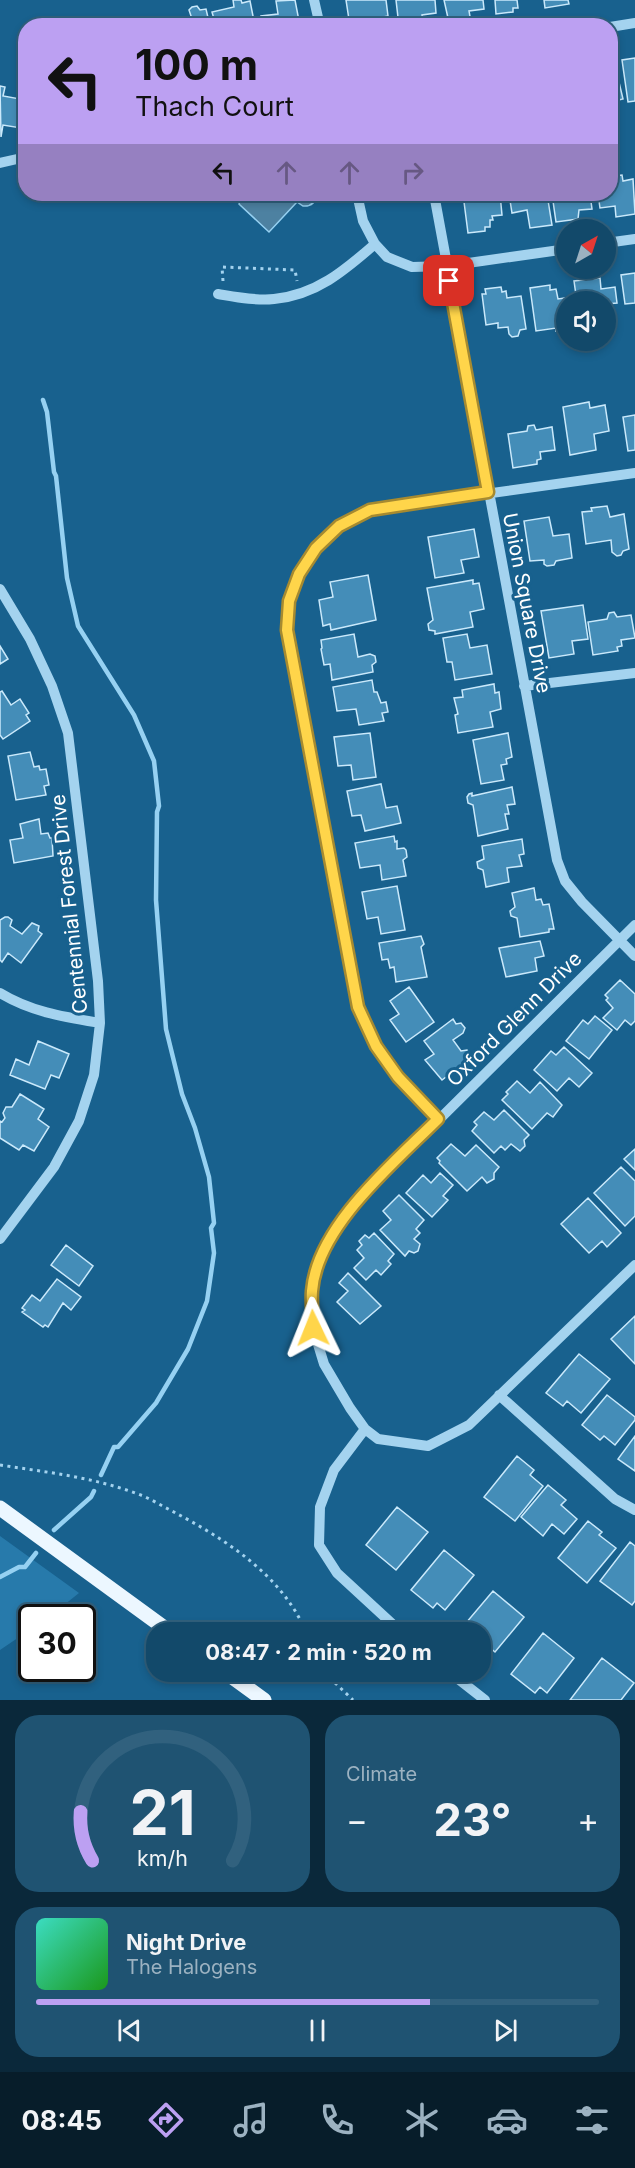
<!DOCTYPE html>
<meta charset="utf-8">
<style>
:root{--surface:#12496a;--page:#1f5372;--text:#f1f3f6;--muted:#9cb2c1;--line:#31617e;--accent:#bca0f2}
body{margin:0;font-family:Inter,sans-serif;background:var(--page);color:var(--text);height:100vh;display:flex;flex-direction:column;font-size:22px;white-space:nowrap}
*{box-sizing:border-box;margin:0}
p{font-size:20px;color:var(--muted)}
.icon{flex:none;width:33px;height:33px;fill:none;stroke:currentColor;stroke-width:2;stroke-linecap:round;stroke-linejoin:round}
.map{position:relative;height:1700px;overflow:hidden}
.details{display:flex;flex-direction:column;gap:15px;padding:15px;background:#0a283a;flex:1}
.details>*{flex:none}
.hud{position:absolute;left:18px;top:18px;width:600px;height:183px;border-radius:24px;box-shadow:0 3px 9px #0003,0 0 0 2px var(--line);background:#bca0f2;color:#111;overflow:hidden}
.needle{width:39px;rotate:39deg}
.buttons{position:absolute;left:556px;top:219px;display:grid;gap:12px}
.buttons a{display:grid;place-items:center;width:60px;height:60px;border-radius:50%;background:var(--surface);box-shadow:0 3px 9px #0003,0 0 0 2px var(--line);font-size:30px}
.speed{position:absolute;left:18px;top:1604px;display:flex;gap:12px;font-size:30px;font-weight:700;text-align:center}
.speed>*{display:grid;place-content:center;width:78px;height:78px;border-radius:50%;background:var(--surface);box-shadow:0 3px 9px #0003,0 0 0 2px var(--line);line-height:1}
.speed .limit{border:3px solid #111;border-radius:9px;background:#fff;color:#111}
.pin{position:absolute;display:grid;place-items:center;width:51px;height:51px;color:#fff;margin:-26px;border-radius:12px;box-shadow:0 3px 9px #0006}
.me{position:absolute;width:66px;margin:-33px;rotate:358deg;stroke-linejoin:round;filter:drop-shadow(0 0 4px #0008)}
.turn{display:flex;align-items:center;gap:21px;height:126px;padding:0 18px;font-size:27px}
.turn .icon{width:78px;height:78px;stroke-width:2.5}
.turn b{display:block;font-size:42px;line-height:51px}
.lanes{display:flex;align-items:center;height:57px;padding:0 18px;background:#0003;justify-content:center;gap:30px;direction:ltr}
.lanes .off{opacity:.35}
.big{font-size:45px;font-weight:700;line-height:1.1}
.details .widget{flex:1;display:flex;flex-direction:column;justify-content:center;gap:9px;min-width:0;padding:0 21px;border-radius:24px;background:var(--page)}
.details .dial{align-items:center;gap:0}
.dial svg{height:156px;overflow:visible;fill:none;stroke:var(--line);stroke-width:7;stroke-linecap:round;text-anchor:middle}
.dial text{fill:var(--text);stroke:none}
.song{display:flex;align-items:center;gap:18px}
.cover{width:72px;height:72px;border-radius:9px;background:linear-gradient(135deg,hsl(170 70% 55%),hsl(120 70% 35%))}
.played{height:6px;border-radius:3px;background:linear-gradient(90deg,var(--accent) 70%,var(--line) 70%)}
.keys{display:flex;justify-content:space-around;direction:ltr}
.heat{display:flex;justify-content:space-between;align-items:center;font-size:33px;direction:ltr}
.details .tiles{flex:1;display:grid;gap:15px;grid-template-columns:1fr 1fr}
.widget:last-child{grid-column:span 2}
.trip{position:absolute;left:146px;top:1622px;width:345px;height:60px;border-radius:24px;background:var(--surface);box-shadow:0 3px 9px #0003,0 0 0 2px var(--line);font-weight:700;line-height:60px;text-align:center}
.tabs{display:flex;height:96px;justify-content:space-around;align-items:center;background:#071d2a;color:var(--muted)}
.tabs .icon{width:42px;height:42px}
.tabs .on{color:var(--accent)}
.tabs b{font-size:27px;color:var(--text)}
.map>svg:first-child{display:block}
.green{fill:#277aab}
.water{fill:#4d81a1;stroke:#96d1f2;stroke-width:1.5}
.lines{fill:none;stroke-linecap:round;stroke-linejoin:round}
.stream{stroke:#96d1f2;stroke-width:4.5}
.building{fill:#448db8;stroke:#cae9fb;stroke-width:1.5}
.path{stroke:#a4d3ef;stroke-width:3;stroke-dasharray:3 4.5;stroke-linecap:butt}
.minor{stroke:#a4d3ef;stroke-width:10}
.major{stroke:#ecf7ff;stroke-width:15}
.route-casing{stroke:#a68a30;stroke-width:15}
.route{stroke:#ffd54a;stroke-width:10}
.labels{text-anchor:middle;stroke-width:6;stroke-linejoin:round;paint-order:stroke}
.street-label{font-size:20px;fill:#fff;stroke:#18618e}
</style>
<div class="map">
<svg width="635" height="1700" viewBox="0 0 635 1700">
<rect width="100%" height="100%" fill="#18618e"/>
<path class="green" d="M0,1536L79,1593L49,1617H32L31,1629L0,1650Z"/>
<path class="water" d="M243,194H318C316,201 312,207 303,206L297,202L269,232L239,204Z"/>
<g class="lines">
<path class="stream" d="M43,400L47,412L54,472L56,476L67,578L78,626L134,715L154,761L159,806L157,812L156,900L166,1029L182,1094L195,1128L209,1177L214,1223L211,1228L214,1253L207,1301L188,1349L156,1403L118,1447H114L101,1475
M54,1530L91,1497L94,1491
M0,1577L19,1567H25L36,1553"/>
</g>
<path class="building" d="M233,0H241L242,3L250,1L255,26H216L212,12L234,7Z
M295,0L300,26H263L261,16L278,14L276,1Z
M346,0H386L388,16L373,19L375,26H350Z
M396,0H435L436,13L422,15L423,26H399Z
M444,0H483L484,9L469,11L471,22L455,25L453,17L448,18Z
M495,0H517L518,8H513V12L496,14Z
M544,0H568L569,4L545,8Z
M197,6L200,10L206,9L210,26H178L193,22L189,10L192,7Z
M613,57L623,99L610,102V58Z
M635,58V101L628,102L622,60Z
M0,86L5,87L3,96L26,100L21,128L3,125L1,137Z
M610,168L613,176L622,175L623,181L633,179L635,214L616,217L615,206L600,208L598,194H610Z
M463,194H500L502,215L492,216L493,220H490V227H485V231L468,233Z
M509,194H547L552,225L530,228L527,210L512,213Z
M552,194H590L592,209L579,210L578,219L556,222Z
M635,273V303L625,304L621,275Z
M600,278L601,289L615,287L617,303L606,304V302H577L574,281Z
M550,285V290L556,289L558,299L571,297L572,302H567V329L556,331V328L536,331L530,288Z
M501,287L502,292L506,291L507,298L521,296L526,329L520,330L518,336L512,337L509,334L508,327L498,328V323L486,325L482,294H486L485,289Z
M589,402L590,408L605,405L609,431L594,434L596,450L570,455L563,407Z
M635,415V450L628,451L623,417Z
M534,425L536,430L552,427L555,450L540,452L541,459L537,460V464L513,468L508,434L527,431L528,426Z
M607,506L610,517L624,514L629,549L623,551L621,555L617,556L612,552L611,540L586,544L582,512L592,511L591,508Z
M549,517L553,536L569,534L572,558L556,561L554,565L547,566L544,564V560L530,561L524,521Z
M474,529L479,557L461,560L464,573L435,578L428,537Z
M368,575L376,620L331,630L330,624L323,626L319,600L333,597L330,582Z
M473,580V584L479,583L484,609L470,612L473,627L435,634V631L429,630L428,624L433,620L427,588Z
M583,605L588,639L572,641L574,654L549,658L541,611Z
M614,612L617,617L631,615L635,638L621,640L622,646L617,647L618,651L593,655L588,622L607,619L609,613Z
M354,634L358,657L370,654L375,656L376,662L372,665L373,672L332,680L330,664L324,665L321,649L322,648L321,640Z
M467,634L470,648L487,645L492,674L455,680L452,662H447L443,638Z
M0,646L8,659L0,664Z
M372,680L374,692H377L381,703L386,702L388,712L382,713L384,721L359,725L356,709L337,711L333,687Z
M494,684L495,693L499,692L501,709L490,712L493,727L458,733L455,715L458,714L454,698L463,697L462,690Z
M2,691L11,705L20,699L29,713L26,715L30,721L3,739L0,735V692Z
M370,733L376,777L353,780L351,765L338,766L334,737Z
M508,733L512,757L506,759L507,764L501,765L504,780L481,784L473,740Z
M30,752L34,767L39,766L40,770L46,769L49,785L44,786L46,795L16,800L8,756Z
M381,784L386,808L397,806L401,823L365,831L361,815L352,816L347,791Z
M512,787L515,804L507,805L509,814H505L508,829L478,836L473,805L468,803L467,797L469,794L472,793V796Z
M39,819L41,834L48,833L50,838H52L53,856L14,863L10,840L23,838L20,824Z
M394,836L395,842L397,841V849L404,848L406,850L407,857L403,860L406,876L382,880L380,865L360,868L355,843Z
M522,839L524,854L519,855L522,866L507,868L509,882L486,887L483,870L478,868L477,862L484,859L482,846Z
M397,886L405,930L381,934L378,917L367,919L362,892Z
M534,888L536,900L541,899L543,905L549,904L554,929H549V932L520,937L517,918L511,916L510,911L515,907L512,893Z
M5,917H8L12,920L10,926L22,934L32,923L39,926L38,931L42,934L21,963L8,953L2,962L0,960V920Z
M421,936L424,944L421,947L427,977L396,982L394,967L390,968L388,959L382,960L379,943Z
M540,941L544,956L535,958L537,971L506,977L499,948Z
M620,980L635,994V1021L631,1025L625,1020L617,1030L603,1018L613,1008L606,1000L608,998L605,995Z
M409,987L434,1022L406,1042L390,1020L399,1014L390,1001Z
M595,1016L612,1030L589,1059L566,1041L583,1020L588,1024Z
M453,1019L456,1024L461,1023L465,1028L463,1033L453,1040L461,1051L467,1050L470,1055L468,1060L442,1080L425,1060L434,1054L424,1041Z
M38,1041L69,1054L59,1078L51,1075L45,1089L10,1075L16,1059L29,1065Z
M564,1047L592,1073L579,1087L569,1078L557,1091L534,1070L551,1051L556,1055Z
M517,1081L530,1093L540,1082L562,1105L553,1117L547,1113L532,1129L502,1100L508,1094L506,1092Z
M20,1094L44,1109L38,1119L49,1127L34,1151L23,1145L19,1150L0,1138V1121L2,1122L5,1118L3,1113L6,1107H12Z
M504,1110L529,1135L524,1140L525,1146L520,1151L511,1144L505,1150L501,1146L494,1153L472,1131L477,1125L474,1122L484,1112L494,1120Z
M451,1144L465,1156L476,1145L499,1167L494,1173V1179L487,1183L482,1177L467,1191L439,1163L440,1161L437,1158Z
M635,1149V1170L624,1159Z
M621,1167L635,1181V1216L625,1226L594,1193Z
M440,1173L453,1185L443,1196L448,1200L432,1217L406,1193L423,1175L431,1183Z
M399,1195L424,1220L416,1229L420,1233L414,1239L420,1244L418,1251L414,1253L409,1251L405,1256L380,1230L391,1220L383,1211Z
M588,1198L621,1233L607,1247L602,1241L589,1253L561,1224Z
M374,1233L394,1254L388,1261L391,1264L381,1275L376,1270L366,1280L354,1268L364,1258L357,1250L362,1245L359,1241L365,1235L369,1238Z
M66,1245L93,1266L79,1286L51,1265Z
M348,1273L381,1306L360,1324L337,1302L348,1291L339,1283Z
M57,1279L81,1297L71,1310L63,1303L48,1327L45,1325L43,1327L22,1312L25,1310L22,1308L32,1295L40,1301Z
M635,1316V1364L611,1339Z
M579,1354L610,1379L581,1413L567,1401L563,1406L546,1393Z
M607,1395L635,1417V1420L615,1445L604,1436L600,1440L582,1425Z
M635,1436V1471L618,1459Z
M517,1456L534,1470L530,1475L543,1486L515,1521L484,1497Z
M548,1485L566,1500L561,1505L577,1519L564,1534L552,1524L543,1536L521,1517Z
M397,1507L428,1532L396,1570L366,1545Z
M588,1521L602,1532L599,1535L616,1548L587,1583L558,1558Z
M630,1542L635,1546V1601L632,1605L600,1581Z
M444,1550L474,1575L445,1610L437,1603L433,1608L411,1590Z
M493,1591L524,1617L495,1652L481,1640L480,1642V1632H463L460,1630Z
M543,1633L574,1658L547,1693L540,1687L535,1693L511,1674Z
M602,1658L634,1683L621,1700H570Z"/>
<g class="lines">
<path class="path" d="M223,281L222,267L295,270L297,281
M0,1465C45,1472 92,1477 135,1493C148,1497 160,1505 172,1511C225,1539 282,1575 306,1632
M326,1671L331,1679L353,1700"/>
<path class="minor" d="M314,0L320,26
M610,27L635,23
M0,163L26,157
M357,194L363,221L375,244L387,257L412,267L447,266L567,249
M434,194L557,860L565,881L582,902L635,956
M606,243L635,239
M218,294C236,297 256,301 274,299C316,295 344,271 375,244
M0,589L30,639L52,686L68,733L98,981L100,1023L94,1075L79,1121L54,1167L0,1239
M524,686L635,673
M635,925L358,1200L336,1227L322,1256L312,1289L313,1328L324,1364L350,1408L365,1429L378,1439L428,1446L469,1425L635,1265
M0,993C31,1012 64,1017 100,1023
M438,1119L398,1077L376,1045L358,1007L287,630L289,601L299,574L316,548L339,526L370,510L635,473
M499,1395L615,1499L635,1510
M365,1429L334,1470L320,1507L319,1545L337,1573L401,1632
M448,1671L485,1700"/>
<path class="major" d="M0,1508L170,1632
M224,1671L264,1700"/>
</g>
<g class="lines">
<defs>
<path id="route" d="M313,1328C313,1316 311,1303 312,1291C317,1226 395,1162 438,1119L398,1077L376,1046L358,1007L287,630L289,601L299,574L316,548L339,526L370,510L488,492L449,281"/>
</defs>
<use href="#route" class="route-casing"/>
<use href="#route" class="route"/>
</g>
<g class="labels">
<g class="street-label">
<text transform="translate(527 603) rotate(79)" y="7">Union Square Drive</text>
<text transform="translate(69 904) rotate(-96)" y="7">Centennial Forest Drive</text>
<text transform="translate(514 1019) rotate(-45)" y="7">Oxford Glenn Drive</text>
</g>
</g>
</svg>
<div class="buttons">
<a><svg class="needle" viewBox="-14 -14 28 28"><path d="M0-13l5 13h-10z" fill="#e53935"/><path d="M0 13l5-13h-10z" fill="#9cb2c1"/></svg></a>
<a><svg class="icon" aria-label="sound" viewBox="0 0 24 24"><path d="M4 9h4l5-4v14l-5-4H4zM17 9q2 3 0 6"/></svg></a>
</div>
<div class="speed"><div class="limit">30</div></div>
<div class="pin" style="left:449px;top:281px;background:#d93025"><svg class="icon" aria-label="arrive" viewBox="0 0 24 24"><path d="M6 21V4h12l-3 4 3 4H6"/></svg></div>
<svg class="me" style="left:313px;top:1328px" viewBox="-20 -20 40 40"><path d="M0-17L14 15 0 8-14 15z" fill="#ffd54a" stroke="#fff" stroke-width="4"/></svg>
<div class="trip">08:47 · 2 min · 520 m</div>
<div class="hud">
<div class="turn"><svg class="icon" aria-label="left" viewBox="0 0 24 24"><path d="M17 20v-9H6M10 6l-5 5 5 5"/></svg><div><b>100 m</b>Thach Court</div></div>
<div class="lanes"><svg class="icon" aria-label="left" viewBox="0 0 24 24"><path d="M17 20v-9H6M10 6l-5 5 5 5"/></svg><svg class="icon off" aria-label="ahead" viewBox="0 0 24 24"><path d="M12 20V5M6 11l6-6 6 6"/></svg><svg class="icon off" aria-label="ahead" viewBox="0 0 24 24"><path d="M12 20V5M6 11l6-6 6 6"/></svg><svg class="icon off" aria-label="right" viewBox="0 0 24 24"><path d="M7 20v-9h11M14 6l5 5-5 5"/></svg></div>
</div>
</div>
<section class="details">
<div class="tiles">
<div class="widget dial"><svg viewBox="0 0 100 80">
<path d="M14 69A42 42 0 1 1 86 69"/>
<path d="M14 69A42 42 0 0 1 8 44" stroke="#bca0f2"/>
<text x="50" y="56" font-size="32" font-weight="700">21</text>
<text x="50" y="72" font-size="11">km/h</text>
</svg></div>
<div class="widget"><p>Climate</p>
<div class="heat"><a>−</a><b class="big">23°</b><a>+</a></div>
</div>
<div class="widget">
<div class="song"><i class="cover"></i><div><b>Night Drive</b><p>The Halogens</p></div></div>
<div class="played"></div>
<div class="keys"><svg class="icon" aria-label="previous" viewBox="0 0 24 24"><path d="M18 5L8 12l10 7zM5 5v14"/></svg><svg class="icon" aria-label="pause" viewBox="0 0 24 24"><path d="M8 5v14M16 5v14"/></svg><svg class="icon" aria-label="next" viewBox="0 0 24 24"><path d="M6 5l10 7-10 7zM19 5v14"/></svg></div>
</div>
</div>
</section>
<nav class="tabs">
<b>08:45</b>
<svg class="icon on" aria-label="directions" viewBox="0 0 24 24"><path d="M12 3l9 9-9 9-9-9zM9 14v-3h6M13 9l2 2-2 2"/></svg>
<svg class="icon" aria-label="music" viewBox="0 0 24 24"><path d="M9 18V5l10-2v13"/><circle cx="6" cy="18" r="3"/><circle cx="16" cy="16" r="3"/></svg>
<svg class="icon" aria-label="phone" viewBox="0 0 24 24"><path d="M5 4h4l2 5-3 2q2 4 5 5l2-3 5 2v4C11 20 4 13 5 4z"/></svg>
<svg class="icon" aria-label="climate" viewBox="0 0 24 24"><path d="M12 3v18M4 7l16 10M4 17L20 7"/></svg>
<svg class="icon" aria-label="car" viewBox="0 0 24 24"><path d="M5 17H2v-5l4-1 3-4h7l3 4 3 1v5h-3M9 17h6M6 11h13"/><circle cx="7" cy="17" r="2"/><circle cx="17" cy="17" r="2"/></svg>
<svg class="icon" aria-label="filters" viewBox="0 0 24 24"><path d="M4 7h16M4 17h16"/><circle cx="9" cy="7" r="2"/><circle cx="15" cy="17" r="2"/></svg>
</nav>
